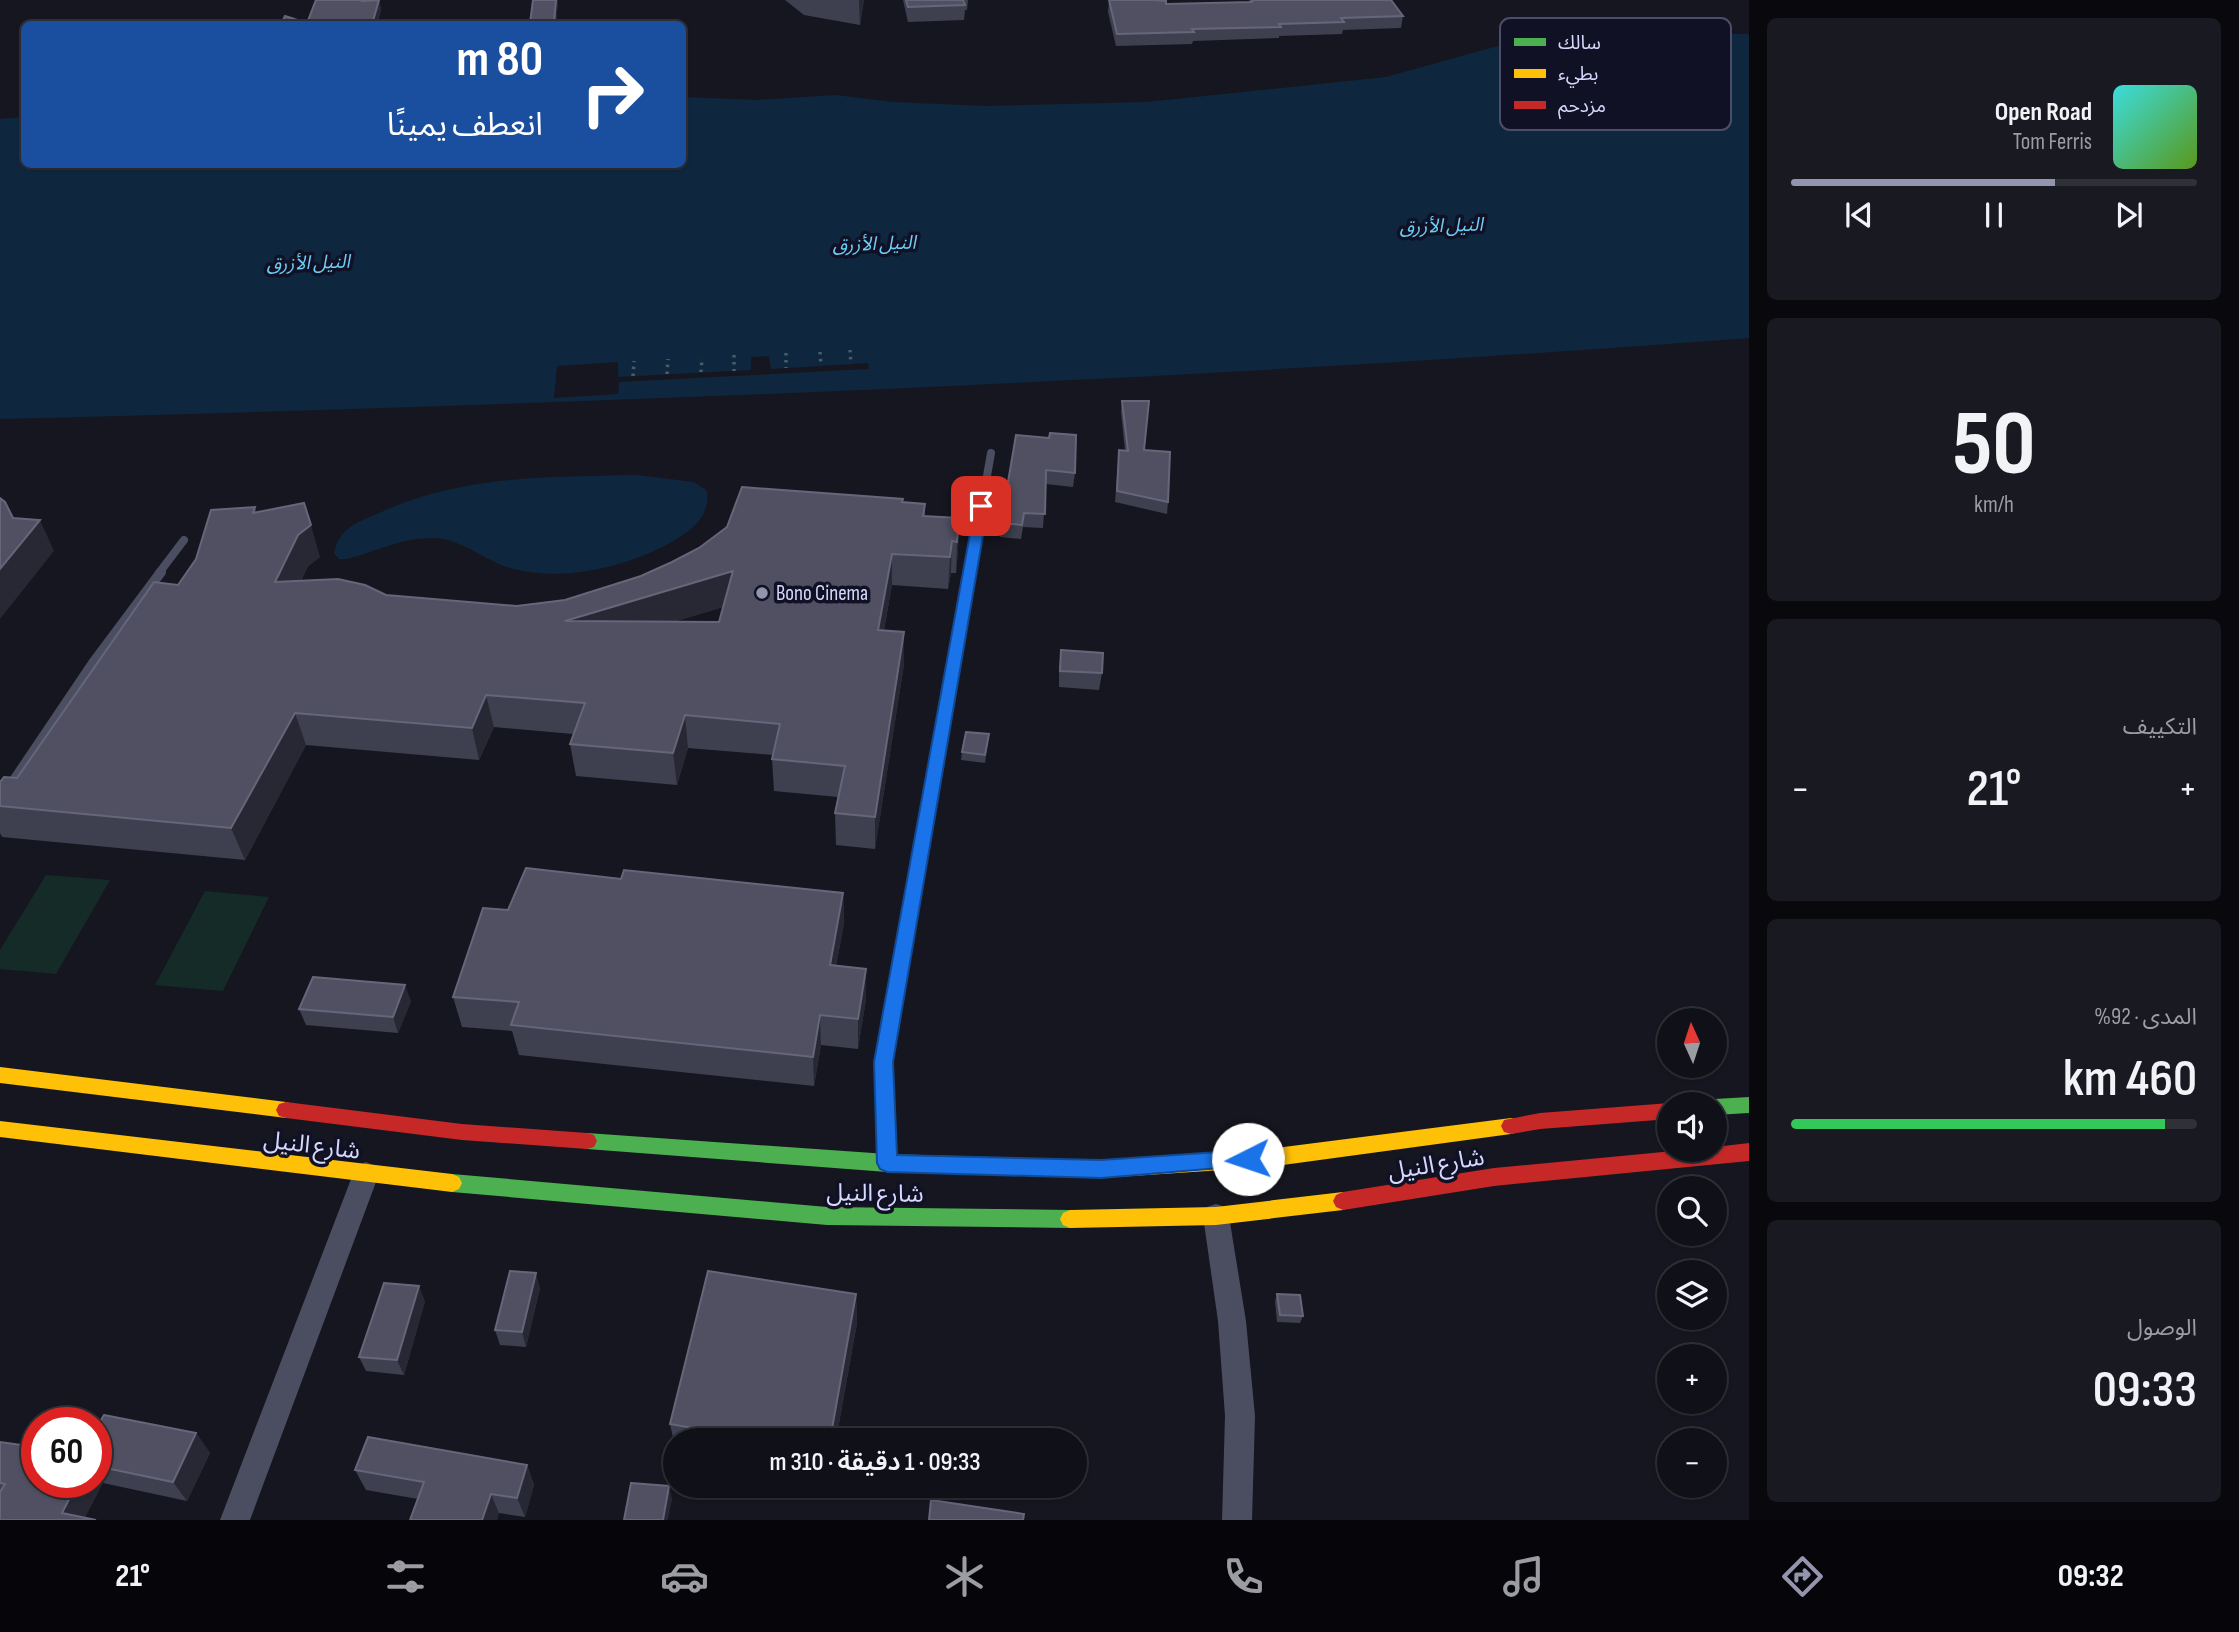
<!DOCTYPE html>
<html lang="ar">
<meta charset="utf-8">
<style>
:root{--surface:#101018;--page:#191921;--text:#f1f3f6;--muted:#9c9da2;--line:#303037;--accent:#9395af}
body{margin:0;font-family:"Sofia Sans Condensed","Noto Sans Arabic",sans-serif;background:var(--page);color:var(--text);direction:rtl;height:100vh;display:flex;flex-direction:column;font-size:26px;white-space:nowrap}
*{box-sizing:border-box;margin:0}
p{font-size:23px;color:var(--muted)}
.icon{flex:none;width:38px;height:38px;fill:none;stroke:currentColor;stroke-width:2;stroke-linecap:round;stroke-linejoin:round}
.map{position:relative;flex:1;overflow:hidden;direction:ltr}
.drawer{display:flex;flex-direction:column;gap:18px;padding:18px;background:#09090d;width:490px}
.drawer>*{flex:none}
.hud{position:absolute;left:21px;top:21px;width:665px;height:147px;border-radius:10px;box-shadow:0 2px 5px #0004,0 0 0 2px var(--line);direction:rtl;background:#1a4fa0;color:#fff;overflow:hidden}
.needle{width:46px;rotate:357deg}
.fabs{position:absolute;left:1657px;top:1008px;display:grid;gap:14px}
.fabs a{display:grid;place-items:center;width:70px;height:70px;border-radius:50%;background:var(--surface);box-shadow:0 2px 5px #0004,0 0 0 2px var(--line);font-size:35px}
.speed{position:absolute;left:21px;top:1407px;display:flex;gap:14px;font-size:35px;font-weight:700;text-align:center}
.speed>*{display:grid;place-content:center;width:91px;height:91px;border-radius:50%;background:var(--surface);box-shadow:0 2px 5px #0004,0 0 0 2px var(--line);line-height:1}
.speed .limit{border:10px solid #d22;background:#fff;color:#111}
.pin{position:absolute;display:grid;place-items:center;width:60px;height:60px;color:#fff;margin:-30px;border-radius:14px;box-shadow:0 4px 10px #0006}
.me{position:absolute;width:77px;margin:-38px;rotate:266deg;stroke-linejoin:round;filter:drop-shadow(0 0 5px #0008)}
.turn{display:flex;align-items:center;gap:24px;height:147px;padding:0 28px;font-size:32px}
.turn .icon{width:91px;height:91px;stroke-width:2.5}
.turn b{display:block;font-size:49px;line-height:60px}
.big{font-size:52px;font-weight:600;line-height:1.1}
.drawer .card{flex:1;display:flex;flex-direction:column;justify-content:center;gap:10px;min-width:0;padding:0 24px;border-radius:10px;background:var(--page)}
.drawer .dial{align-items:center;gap:0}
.dial b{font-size:91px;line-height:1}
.song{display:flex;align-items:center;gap:21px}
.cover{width:84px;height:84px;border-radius:10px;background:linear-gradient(135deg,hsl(180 70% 55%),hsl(90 70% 35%))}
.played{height:7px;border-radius:4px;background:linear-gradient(90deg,var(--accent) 65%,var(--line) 65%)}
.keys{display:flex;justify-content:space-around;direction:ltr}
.heat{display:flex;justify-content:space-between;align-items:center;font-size:38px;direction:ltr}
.charge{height:10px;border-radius:5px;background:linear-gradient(90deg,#34c759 92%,var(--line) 0)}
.trip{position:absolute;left:663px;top:1428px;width:424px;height:70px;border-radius:35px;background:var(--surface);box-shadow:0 2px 5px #0004,0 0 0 2px var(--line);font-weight:600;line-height:70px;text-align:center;direction:rtl}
.dock{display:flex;height:112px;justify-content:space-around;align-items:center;background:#06060a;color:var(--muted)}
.dock .icon{width:49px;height:49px}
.dock .current{color:var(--accent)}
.dock b{font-size:32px;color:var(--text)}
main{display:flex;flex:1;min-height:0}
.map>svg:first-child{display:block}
.green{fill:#142b28}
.water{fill:#0f273e}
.pier{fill:#161620}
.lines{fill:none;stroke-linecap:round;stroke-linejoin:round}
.path{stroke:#4c5c64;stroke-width:3.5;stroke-dasharray:2.5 4.5;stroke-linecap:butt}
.lane-far2{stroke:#4b4e61;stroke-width:8}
.lane-far1{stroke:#4b4e61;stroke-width:10}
.lane{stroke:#4b4e61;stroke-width:14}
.street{fill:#4b4e61;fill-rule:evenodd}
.fast{fill:#4caf50;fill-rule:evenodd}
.slow{fill:#ffc107;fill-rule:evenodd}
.jam{fill:#c62828;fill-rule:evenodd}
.wall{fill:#3f404f;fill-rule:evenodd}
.shaded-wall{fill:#282834}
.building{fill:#505062;stroke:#65667a;stroke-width:2;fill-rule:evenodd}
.route{fill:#1a73e8;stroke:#114b97;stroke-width:2}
.poi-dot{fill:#9395af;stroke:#111125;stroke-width:2.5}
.labels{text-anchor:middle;stroke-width:7;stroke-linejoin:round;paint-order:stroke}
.far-water-label{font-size:19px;font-style:italic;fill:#6ccdf5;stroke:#111125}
.poi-label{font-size:21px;fill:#d7d9fc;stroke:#111125;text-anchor:start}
.near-street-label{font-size:24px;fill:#d7d9fc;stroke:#111125}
.key{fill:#111125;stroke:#4c4d66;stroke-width:2}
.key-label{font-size:19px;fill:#d7d9fc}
</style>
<main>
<section class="drawer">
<div class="card">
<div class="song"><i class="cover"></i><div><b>Open Road</b><p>Tom Ferris</p></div></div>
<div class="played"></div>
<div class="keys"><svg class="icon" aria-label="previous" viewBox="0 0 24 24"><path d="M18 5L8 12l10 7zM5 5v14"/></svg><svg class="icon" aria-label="pause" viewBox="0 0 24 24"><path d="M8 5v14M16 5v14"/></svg><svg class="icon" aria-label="next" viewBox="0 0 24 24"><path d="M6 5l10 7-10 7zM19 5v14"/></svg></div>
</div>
<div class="card dial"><b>50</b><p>km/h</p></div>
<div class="card"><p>التكييف</p>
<div class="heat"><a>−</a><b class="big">21°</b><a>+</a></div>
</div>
<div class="card"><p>المدى · 92%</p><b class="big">460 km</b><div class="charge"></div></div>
<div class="card"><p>الوصول</p><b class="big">09:33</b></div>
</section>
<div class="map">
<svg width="1749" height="1520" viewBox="0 0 1749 1520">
<rect width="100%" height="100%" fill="#161620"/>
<path class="green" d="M46,875L110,880L56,974L0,969V950Z
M205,891L269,897L223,991L155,985Z"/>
<path class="water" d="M1635,34H1749V338C1167,382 583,404 0,419V119L24,117V164H682L683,97L757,100L836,95L892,102L985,106L1147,102L1386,77L1516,41Z
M637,475L694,482L707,491C710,516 694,528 675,540C628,567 563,583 510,568C483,560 460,537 430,538C402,538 374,552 347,559H339L334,553C339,528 358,522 379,513C461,475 549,477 637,475Z"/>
<path class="pier" d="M769,356L771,369L868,363L869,369L619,382L618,394L554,398L557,366L618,362V377L751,370V357Z"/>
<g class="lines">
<path class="path" d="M850,350L851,364
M820,352L821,366
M786,353V368
M734,355V371
M701,372L702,358
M667,374L668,359
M633,376L634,361"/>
<path class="lane-far2" d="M159,573L184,540
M970,573L991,453"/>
<path class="lane-far1" d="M0,801L93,663L161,572
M897,988L970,572"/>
<path class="lane" d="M887,1159L884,1062L897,986"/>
<path class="street" d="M366,1162L375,1166L379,1174L250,1520H220L353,1174L357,1166Z
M1216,1204L1225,1207L1229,1216L1246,1321L1255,1416L1252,1520H1222L1225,1416L1218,1321L1203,1216L1207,1207Z"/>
<path class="fast" d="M1749,1097V1113L1715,1115V1104H1707L1715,1099Z
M587,1133L887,1154L955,1156L962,1159L965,1165L962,1171L955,1174L887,1172L587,1149L580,1147L577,1141L580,1135Z
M452,1174L827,1207L1070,1210L1077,1213L1080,1219L1077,1225L1070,1228L827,1225L452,1192L445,1189L442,1183L445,1177Z"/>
<path class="slow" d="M0,1067L286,1102L293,1104L296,1110L293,1116L286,1118L0,1083Z
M1511,1118L1518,1120L1521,1126L1518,1132L1511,1134L1269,1167L1101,1178L955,1174L948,1171L945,1165L948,1159L955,1156L1101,1160L1269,1149Z
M0,1121L452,1174L459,1177L462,1183L459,1189L452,1192L0,1137Z
M1343,1192L1350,1195L1353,1201L1350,1207L1343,1210L1216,1225L1070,1228L1063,1225L1060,1219L1063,1213L1070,1210L1216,1207Z"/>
<path class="jam" d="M286,1102L462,1124L587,1133L594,1135L597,1141L594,1147L587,1149L462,1140L286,1118L279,1116L276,1110L279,1104Z
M1670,1103L1674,1104H1670V1119L1540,1129L1511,1134L1504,1132L1501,1126L1504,1120L1540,1113Z
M1749,1143V1161L1494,1186L1343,1210L1336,1207L1333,1201L1336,1195L1343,1192L1494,1168L1684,1150H1715V1147Z"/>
</g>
<path class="wall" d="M379,0L381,10L377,24H281L307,23L369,1Z
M533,0H558L556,24H530Z
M785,0H864L860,25L804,15Z
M903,0H968L967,10H965L964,20L908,22Z
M1109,0L1166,4L1249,2V0H1391L1403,16L1401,28L1343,30L1342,34L1279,36V38L1193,41L1192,44L1116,46L1108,12Z
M1122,401L1168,502L1167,514L1115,502L1119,450L1125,451L1121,412Z
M1016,435L1075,473L1073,487L1046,484L1043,528L1023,527L1021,539L1000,537L1001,523Z
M903,499V502L925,504V516L959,518L958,550L956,573H951L948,589L892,585L884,630L904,632V664L875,849L836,845L835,813L838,797L774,791L772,759L773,755L688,748L677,785L576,776L570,744L573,734L494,727L479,760L306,745L245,860L2,837L0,833V782L17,778L178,585L255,507L256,513L320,557L308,566L301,581L386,595L517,606L565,600ZM723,607L719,622H673Z
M1061,650L1102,673L1099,690L1059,687V667Z
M989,734L985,763L961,760L962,752Z
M621,879L843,893L844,923L836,966L866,969V999L858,1049L821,1045L814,1086L519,1055L512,1031L462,1027L453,997L508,910Z
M411,1001L398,1033L306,1025L299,1009Z
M540,1288L526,1347L500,1345L495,1330Z
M856,1294L857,1323L836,1440H676V1451L670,1424Z
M1277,1294L1303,1316L1300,1323L1277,1322L1275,1301Z
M425,1301L404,1375L366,1371L359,1357Z
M96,1428L196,1433L210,1453L187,1501L103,1483L0,1520V1442L35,1447L96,1482Z
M527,1465L534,1485L525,1517L499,1513L497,1520H410L418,1499L366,1490L355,1470Z"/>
<path class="shaded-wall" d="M379,0L381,10L377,24H374L373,21Z
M556,0H558L556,24H555Z
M859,0H864L860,25Z
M959,518L958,550L956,573L957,542Z
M40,520L54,551L0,619V569Z
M311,525L320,557L308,566L285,614L275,582L298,535Z
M952,541L951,573L948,589L950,557Z
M892,554V585L878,662V630Z
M733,571L736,603L570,653L565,621Z
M904,632V664L875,849V817Z
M486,695L494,727L479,760L472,728Z
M295,713L306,745L245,860L231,828Z
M685,715L688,748L677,785L673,753Z
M843,893L844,923L831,995L830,965Z
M866,969V999L858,1049V1019Z
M405,985L411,1001L398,1033L393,1017Z
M820,1015L821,1045L814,1086L813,1057Z
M536,1273L540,1288L526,1347L522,1332Z
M419,1286L425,1301L404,1375L397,1360Z
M856,1294L857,1323L836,1440H830Z
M196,1433L210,1453L187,1501L173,1482Z
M527,1465L534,1485L525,1517L517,1498Z
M96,1475L103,1483L84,1520L62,1513L78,1482H96Z
M669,1486L672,1499L668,1520H663Z
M491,1494L499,1513L497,1520H482Z"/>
<path class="building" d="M316,0H364L363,1L379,0L373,21H349V24H281L285,16L307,23Z
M533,0H556L554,23H530Z
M906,0H963L965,5L908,7Z
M1109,0H1152L1166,1V4L1252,2V0H1391L1403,16L1341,18L1344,22L1279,24L1281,27L1192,29L1194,32L1117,34Z
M1122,401H1149L1144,450L1170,452L1168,502L1117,491L1119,450L1128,451Z
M1050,433L1076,435L1075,473L1046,470L1045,514L1024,513L1022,525L1001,523L1016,435L1049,438Z
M742,487L903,499L902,502L925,504L923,516L959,518L957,542L952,541L950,557L892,554L878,630L904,632L875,817L835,813L845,766L772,759L780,724L685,715L673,753L570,744L585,703L486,695L472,728L295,713L231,828L0,806V782L4,777L17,778L154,582L178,585L196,559L211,510L255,507L253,513L304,503L311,525L298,535L275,582L338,579L365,585L386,595L517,606L565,600L641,576L672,562L699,548L727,527ZM733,571L719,622L565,621Z
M0,498L5,502L13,518L40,520L0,569Z
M1061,650L1103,653L1102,673L1060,671Z
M966,732L989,734L985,755L962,752Z
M526,868L621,879L624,870L843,893L830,965L866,969L858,1019L820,1015L813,1057L511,1025L519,1002L453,997L483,908L508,910Z
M313,977L405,985L393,1017L299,1009Z
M510,1271L536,1273L522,1332L495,1330Z
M708,1271L856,1294L830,1440H744V1437L670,1424Z
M384,1283L419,1286L397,1360L359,1357Z
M1277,1294L1300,1295L1303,1316L1280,1315Z
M104,1415L196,1433L173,1482L96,1466V1428Z
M368,1437L527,1465L517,1498L491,1494L482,1520H410L424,1482L355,1470Z
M0,1442L35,1447L37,1443V1482H78L62,1513L96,1520H0V1492L5,1484L0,1483Z
M631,1483L669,1486L663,1520H624Z
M931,1500L1024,1514L1023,1520H929Z"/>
<path class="route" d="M981,502L988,506L893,1062L897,1155L1101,1160L1248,1150L1255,1153L1258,1159L1255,1165L1101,1178L887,1172L880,1169L877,1163L874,1062L975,506Z"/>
<circle class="poi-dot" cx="762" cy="593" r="7"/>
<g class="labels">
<g class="far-water-label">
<text transform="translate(1441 225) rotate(-2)" y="7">النيل الأزرق</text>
<text transform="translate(874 243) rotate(-2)" y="7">النيل الأزرق</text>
<text transform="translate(308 262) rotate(-2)" y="7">النيل الأزرق</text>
</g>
<g class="poi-label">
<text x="776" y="600">Bono Cinema</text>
</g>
<g class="near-street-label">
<text transform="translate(312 1145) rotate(7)" y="8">شارع النيل</text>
<text transform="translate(1436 1164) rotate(-9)" y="8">شارع النيل</text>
<text transform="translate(875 1193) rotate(1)" y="8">شارع النيل</text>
</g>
</g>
<rect x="1500" y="18" width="231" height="112" rx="10" class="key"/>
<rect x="1514" y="38" width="32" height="8" fill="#4caf50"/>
<rect x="1514" y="69" width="32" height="9" fill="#ffc107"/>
<rect x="1514" y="101" width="32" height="8" fill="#c62828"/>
<g class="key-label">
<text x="1558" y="49">سالك</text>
<text x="1558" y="80">بطيء</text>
<text x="1558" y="112">مزدحم</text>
</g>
</svg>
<div class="fabs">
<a><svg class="needle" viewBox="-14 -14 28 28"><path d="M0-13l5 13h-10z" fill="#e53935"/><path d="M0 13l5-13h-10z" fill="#9c9da2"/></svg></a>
<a><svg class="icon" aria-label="sound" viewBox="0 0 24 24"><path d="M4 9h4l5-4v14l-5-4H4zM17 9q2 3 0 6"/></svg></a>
<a><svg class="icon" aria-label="search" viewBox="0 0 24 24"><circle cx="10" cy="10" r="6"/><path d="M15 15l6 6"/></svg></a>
<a><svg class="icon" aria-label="layers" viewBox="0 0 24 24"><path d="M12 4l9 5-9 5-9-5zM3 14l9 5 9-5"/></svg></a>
<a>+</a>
<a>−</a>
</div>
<div class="speed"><div class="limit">60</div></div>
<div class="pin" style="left:981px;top:506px;background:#d93025"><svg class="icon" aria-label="arrive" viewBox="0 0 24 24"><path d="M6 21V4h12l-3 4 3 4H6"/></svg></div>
<svg class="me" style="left:1248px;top:1159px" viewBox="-20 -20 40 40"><circle r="19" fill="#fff"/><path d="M0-13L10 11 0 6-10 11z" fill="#1a73e8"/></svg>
<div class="trip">09:33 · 1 دقيقة · 310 m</div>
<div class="hud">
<div class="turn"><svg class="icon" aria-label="right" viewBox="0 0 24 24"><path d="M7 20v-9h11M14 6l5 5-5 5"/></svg><div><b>80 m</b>انعطف يمينًا</div></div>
</div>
</div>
</main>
<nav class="dock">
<b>09:32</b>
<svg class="icon current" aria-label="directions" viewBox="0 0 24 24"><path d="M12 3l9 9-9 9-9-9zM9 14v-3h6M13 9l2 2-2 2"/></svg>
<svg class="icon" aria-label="music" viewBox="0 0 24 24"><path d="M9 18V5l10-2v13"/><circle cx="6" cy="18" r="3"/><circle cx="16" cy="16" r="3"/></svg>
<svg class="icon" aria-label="phone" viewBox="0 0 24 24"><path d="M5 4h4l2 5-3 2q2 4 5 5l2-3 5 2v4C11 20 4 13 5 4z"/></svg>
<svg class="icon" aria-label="climate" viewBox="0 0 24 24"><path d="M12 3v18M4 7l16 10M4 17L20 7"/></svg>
<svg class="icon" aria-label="car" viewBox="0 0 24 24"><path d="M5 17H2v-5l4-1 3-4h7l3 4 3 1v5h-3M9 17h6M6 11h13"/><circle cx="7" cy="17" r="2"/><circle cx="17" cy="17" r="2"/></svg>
<svg class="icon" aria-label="filters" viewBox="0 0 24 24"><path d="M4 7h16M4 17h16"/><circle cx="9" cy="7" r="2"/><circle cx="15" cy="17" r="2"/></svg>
<b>21°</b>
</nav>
